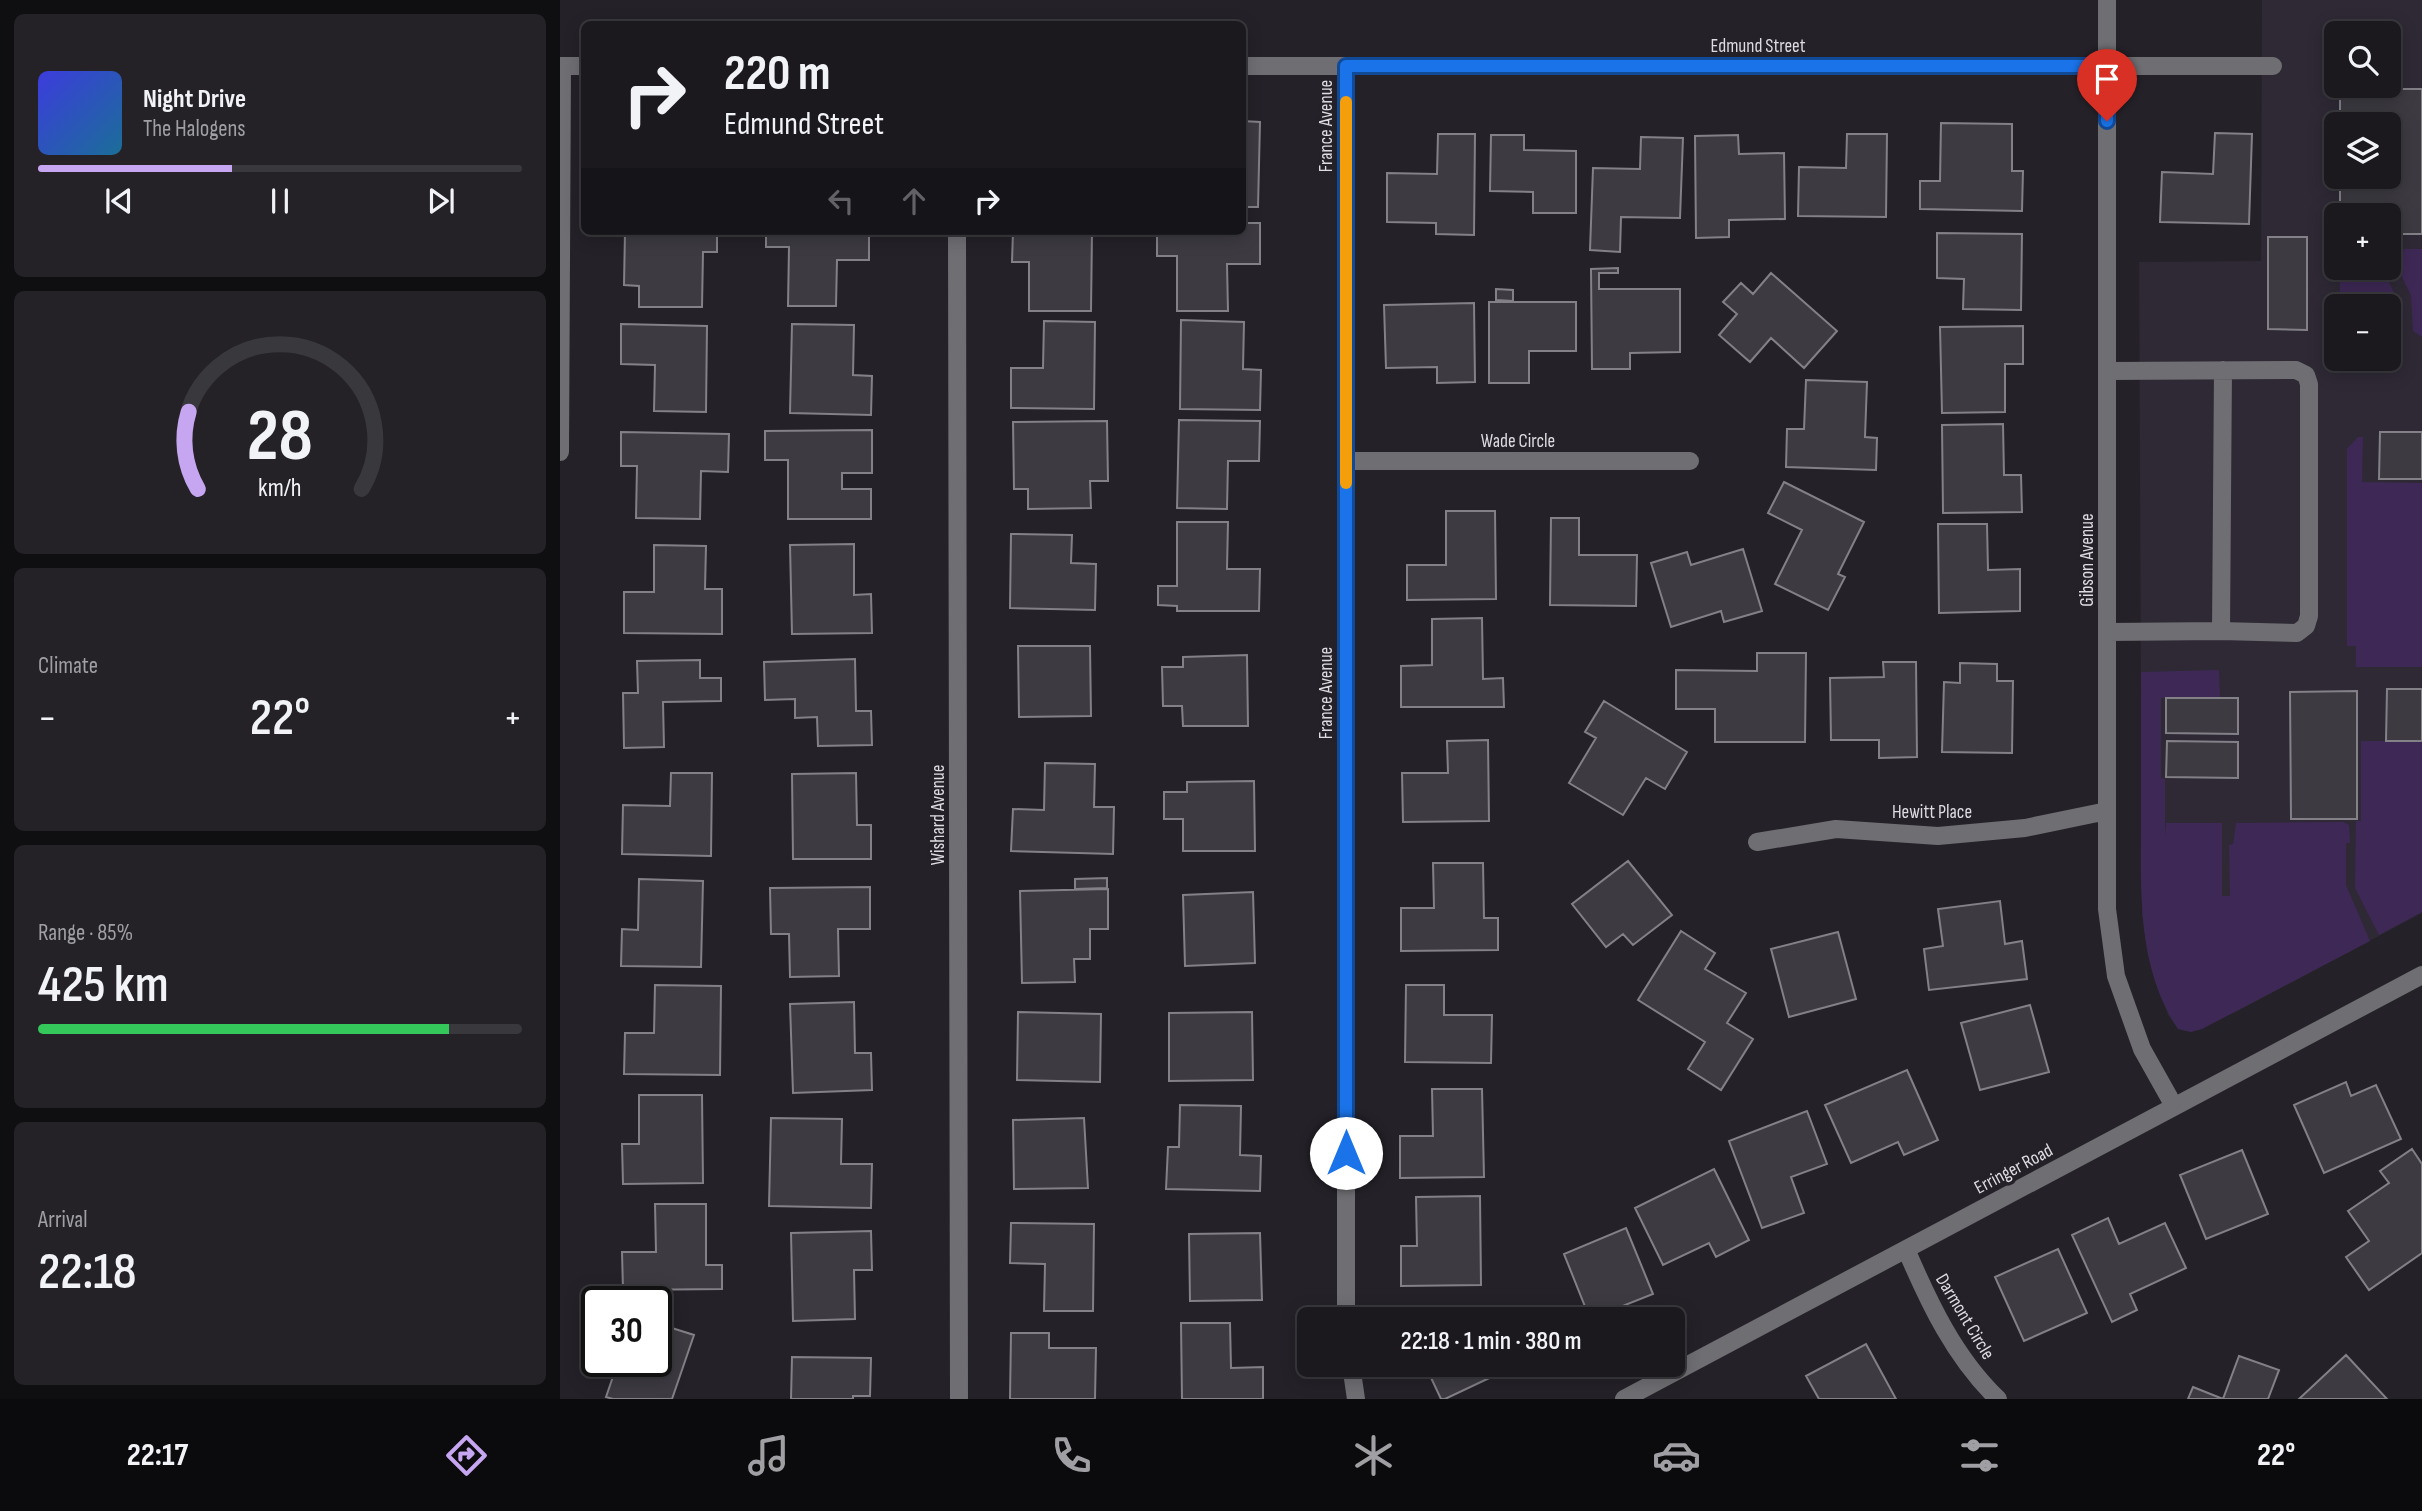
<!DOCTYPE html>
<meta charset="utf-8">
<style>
:root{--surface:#1b191e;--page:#242227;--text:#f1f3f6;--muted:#a0a0a4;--line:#39383c;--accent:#c6a6f0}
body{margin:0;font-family:"Sofia Sans Condensed",sans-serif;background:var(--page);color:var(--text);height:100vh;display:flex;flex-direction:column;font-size:26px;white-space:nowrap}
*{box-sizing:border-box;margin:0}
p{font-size:23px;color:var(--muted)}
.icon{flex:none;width:38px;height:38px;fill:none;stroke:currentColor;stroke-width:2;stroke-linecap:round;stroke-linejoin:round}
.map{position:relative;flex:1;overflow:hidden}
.side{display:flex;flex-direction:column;gap:14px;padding:14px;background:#0f0e10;width:560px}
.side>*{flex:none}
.guide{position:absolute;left:21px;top:21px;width:665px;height:214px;border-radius:10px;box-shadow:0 4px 18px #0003,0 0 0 2px var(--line);background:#1b191e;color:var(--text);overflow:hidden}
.buttons{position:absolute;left:1764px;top:21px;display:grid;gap:14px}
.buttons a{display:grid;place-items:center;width:77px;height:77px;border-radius:10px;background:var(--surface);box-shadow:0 4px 18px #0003,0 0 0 2px var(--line);font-size:35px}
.speed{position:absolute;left:21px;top:1286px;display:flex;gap:14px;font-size:35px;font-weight:700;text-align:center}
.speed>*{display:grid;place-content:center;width:91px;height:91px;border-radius:50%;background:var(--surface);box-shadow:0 4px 18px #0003,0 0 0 2px var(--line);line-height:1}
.speed .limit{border:4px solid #111;border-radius:10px;background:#fff;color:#111}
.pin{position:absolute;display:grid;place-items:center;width:60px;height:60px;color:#fff;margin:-72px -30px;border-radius:50% 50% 50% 0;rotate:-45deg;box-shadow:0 0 7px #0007}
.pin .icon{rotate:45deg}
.me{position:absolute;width:77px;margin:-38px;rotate:0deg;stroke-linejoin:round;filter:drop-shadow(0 0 5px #0008)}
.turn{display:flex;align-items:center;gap:24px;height:147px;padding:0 28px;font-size:32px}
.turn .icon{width:91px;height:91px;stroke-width:2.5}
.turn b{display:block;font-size:49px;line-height:60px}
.lanes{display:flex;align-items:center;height:66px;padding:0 28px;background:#0003;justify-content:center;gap:35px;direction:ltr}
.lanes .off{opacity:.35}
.big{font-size:52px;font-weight:600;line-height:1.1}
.side .tile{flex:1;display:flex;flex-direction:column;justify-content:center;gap:10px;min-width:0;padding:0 24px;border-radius:10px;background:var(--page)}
.side .dial{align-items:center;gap:0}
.dial svg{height:182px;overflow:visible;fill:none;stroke:var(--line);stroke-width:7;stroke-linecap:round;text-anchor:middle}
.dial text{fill:var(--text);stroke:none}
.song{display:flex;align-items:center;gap:21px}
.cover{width:84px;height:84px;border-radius:10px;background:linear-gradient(135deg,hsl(240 70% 55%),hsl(200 70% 35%))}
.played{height:7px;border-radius:4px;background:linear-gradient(90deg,var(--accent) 40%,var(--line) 40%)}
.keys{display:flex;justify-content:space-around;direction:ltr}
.heat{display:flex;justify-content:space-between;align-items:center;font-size:38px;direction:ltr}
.charge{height:10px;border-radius:5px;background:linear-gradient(90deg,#34c759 85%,var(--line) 0)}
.trip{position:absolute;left:737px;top:1307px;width:388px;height:70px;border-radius:10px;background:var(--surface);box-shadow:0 4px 18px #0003,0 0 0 2px var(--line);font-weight:600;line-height:70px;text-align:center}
.menu{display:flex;height:112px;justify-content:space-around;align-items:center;background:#0b0a0c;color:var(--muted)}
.menu .icon{width:49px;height:49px}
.menu .current{color:var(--accent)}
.menu b{font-size:32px;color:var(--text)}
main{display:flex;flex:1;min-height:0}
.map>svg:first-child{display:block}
.built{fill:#2e2935;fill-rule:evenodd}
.green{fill:#3e2956}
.building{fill:#3d3a42;stroke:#838088;stroke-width:2}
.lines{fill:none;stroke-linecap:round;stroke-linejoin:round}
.minor{stroke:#6f6e72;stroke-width:18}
.route-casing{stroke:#114b97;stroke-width:18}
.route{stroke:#1a73e8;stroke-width:12}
.slow{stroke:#f59e0b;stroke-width:12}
.labels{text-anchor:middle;stroke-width:7;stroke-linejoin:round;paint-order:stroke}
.street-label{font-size:19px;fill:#dedce1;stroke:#242128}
</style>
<main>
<section class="side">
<div class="tile">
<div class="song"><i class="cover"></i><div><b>Night Drive</b><p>The Halogens</p></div></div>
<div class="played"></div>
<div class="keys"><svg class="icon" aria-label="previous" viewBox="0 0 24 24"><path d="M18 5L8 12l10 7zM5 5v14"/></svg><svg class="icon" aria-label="pause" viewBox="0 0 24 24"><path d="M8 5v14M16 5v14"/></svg><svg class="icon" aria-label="next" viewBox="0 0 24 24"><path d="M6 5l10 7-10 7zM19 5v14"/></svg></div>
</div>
<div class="tile dial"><svg viewBox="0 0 100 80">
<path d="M14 69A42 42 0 1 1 86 69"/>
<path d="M14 69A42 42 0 0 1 10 35" stroke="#c6a6f0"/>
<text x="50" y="56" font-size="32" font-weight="700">28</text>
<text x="50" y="72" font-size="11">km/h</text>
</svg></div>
<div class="tile"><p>Climate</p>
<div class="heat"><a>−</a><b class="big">22°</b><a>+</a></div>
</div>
<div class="tile"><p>Range · 85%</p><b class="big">425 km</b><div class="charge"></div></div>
<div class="tile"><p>Arrival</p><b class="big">22:18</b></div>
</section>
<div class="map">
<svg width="1862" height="1399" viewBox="0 0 1862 1399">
<rect width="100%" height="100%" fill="#242128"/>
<path class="built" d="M1702,0H1862V913L1676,1012L1631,1032L1618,1029L1608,1015L1588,956L1582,915L1579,262L1701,261ZM1776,33H1829V86H1776ZM1776,124H1829V177H1776ZM1776,215H1829V268H1776ZM1776,306H1829V359H1776Z"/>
<path class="green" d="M1844,249H1862V337L1853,331L1851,296L1838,268Z
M1780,268H1824C1825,276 1828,281 1832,288C1840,303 1839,323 1832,337H1829V306H1780Z
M1798,437H1803L1802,482L1862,483V667H1796V646H1787V449Z
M1659,670L1660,698H1601V778L1605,779V838L1606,823H1662V896H1670L1669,845L1673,844L1676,823L1783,822L1789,825L1790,843H1786V885L1810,941L1642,1029L1631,1032L1618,1029C1576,966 1581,888 1581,816C1581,768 1581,720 1581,672Z
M1801,741H1862V912L1819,935L1795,888L1796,821H1801Z"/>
<path class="building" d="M1780,89H1862V234H1829V215H1780V177H1829V124H1780Z
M682,121L700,122L698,207H682Z
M1381,123L1452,124V171H1463L1462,211L1360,209V181H1380Z
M1655,133L1692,134L1689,224L1600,222L1602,172L1653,174Z
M878,134H915L914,235L876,234V223L827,222V173L877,174Z
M1287,134H1327L1326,217L1238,216L1239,167L1286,168Z
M931,135H964V150L1016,151V213H973V192L930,191Z
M1178,135L1179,154L1224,153L1225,219L1169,220V237L1136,238L1135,136Z
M1081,137L1123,138L1120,218L1061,217L1060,252L1030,250L1033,168L1080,169Z
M682,223H700V264H667L668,311H617V256H597V231H682Z
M65,231H157V252H143L142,307H79V286L64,285Z
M206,231H309V260H277L276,306H228L229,247H206Z
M453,231H532L531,311H469V262H452Z
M1377,233L1462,234L1461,310L1403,309L1404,279L1377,278Z
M1708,237H1747V330L1708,329Z
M1058,268V273H1039V289H1120V352L1070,353V369H1032L1031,269Z
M1211,273L1277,331L1244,368L1211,338L1190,362L1159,335L1177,314L1163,302L1181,283L1193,294Z
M936,289L953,290V301L936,300Z
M929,302H1016V351H969V383H929Z
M914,303L915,382L877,383V367L826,368L824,305Z
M621,320L684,322L683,369L701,370L700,410L620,409Z
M484,321L535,322L534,409L451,408V368H483Z
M61,324L147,326L146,412L94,411L95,365L61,364Z
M232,324L294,325L293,375L312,376L311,415L230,413Z
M1463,326V364H1445V412L1382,413L1380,327Z
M1246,380L1307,382L1305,437L1317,438L1316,470L1226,467L1227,429H1244Z
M619,420L700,421L699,461H668L667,509L617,508Z
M547,421L548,481H530L531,508L468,509V489H454L453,422Z
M1443,424L1444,475H1461L1462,512L1383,513L1382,425Z
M312,430V473H282V489H311V519H228V460H205V431Z
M61,432L169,434L168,472L141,471L140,519L76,518L77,466H61Z
M1820,432H1862V479H1819Z
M1224,482L1304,522L1278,574L1285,577L1268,610L1215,584L1242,530L1208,513Z
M886,511H935L936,599L847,600V565H886Z
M991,518H1019V555H1077L1076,606L990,605Z
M617,522H668L667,569H700L699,611H617V606L598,605V586H617Z
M1378,524H1427L1428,570L1460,569V611L1379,613Z
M451,534L512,535L511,563L536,564L535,610L450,608Z
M294,544V595L311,594L312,633L232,634L230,545Z
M94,545L146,546L145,589H162V634L64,633V592H94Z
M1183,549L1202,611L1164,622L1161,611L1111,627L1091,563L1127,552L1131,565Z
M922,618L923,679L943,678L944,707H841V666L872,665V619Z
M458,646H530L531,716L459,717Z
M1197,653H1246L1245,742H1155V709H1116V670L1197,671Z
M687,655L688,726H623L622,706H603L602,667H623V657Z
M295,659L296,711H311L312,745L258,746L257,717L235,718V699L205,700L204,662Z
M140,660V678H161V701L103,702L104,747L64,748L63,693H78L77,661Z
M1323,662H1356L1357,757L1319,758V740H1271L1270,678L1324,677Z
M1400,663L1437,664V681H1453L1452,753L1382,752L1384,682L1400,683Z
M1827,689H1862V741H1826Z
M1797,691V819H1731L1730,692Z
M1606,698H1678V734L1606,733Z
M1044,701L1127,752L1105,789L1086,778L1063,815L1009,783L1036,738L1025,732Z
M928,740L929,821L843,822L842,773H888L887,741Z
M1607,741L1678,742V778L1606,777Z
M485,763L535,764L534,807H554L553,854L451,851L453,809L484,810Z
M111,773H152L151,856L62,854L63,805L110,806Z
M296,773L297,825H311V859H233L232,774Z
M694,781L695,851H623V819H604V792H627V782Z
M1068,861L1112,915L1073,945L1063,934L1046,947L1012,904Z
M873,863H923L924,918H938V950L841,951V908H874Z
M547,878V888L515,889V879Z
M79,879L143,881L141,967L61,966L62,929L78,930Z
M310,887V929H278L279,976L230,977L229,934H211L210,888Z
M548,889V929H530V959H514L515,982L462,983L460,891Z
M693,892L695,963L625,966L623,895Z
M1440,901L1445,944L1462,941L1467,979L1369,990L1364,949L1383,946L1378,909Z
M1121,931L1155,953L1145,969L1186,993L1167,1023L1193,1039L1161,1090L1128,1069L1145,1042L1078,1000Z
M1278,932L1296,999L1229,1017L1211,949Z
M95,985L161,986L160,1075L64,1074L65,1033H94Z
M846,985H884V1015H932L931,1063L845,1062Z
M294,1002L295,1053H311L312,1090L233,1093L230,1004Z
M1470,1005L1489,1072L1420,1090L1401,1023Z
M458,1012L541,1014L540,1082L457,1080Z
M692,1012L693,1080L609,1081V1013Z
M1347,1070L1378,1140L1344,1155L1338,1142L1291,1163L1265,1105Z
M1786,1082L1791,1096L1816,1085L1841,1139L1764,1173L1734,1105Z
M872,1089H922L924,1177L840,1178V1136H873Z
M79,1095H142L143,1183L63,1184L62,1144H79Z
M620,1105L681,1106L680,1155L701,1156L700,1191L606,1189L608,1147H619Z
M1247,1111L1267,1164L1231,1177L1244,1213L1202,1228L1169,1141Z
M211,1118L282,1119L281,1164H312L311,1208L209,1206Z
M524,1118L528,1188L454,1189L453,1120Z
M1852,1149L1862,1164V1253L1809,1290L1786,1257L1809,1241L1788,1211L1829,1183L1820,1171Z
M1682,1150L1708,1214L1646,1239L1620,1175Z
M1154,1169L1189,1240L1156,1257L1149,1243L1103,1265L1075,1208Z
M920,1196L921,1285L841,1286V1246H857L856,1197Z
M95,1204H146V1265H162V1289L63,1290L62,1252H96Z
M1548,1218L1559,1244L1605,1223L1626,1268L1570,1294L1577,1310L1552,1322L1512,1235Z
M451,1223L534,1224L533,1311H484L485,1264L450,1263Z
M1066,1228L1093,1294L1030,1319L1004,1254Z
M311,1231L312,1270H294L295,1319L233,1321L231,1233Z
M700,1233L702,1300L630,1301L629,1234Z
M1498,1249L1527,1313L1464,1341L1435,1277Z
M910,1311L914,1320H893Z
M96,1323L134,1335L112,1399H53L46,1397L58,1362H96Z
M621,1323H670L671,1368L703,1367V1399H622Z
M451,1333H489V1348H536L535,1399H450Z
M1306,1344L1336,1399H1259L1246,1376Z
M1786,1355L1827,1399H1739Z
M1679,1356L1719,1370L1708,1399H1663Z
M232,1357L311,1358L310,1396H293V1399H231Z
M865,1365H936L940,1373L885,1399H881Z
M1633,1387L1663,1399H1628Z"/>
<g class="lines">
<path class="minor" d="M1547,0V909L1556,976L1582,1049L1614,1106
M0,66H24
M682,66H1713
M786,66V1320
M397,231L399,1399
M1547,371L1736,370L1746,375L1749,384V616L1746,626L1737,633L1661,631L1547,632
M0,452L2,66
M786,461H1130
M1661,631L1663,370
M1197,842L1276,829L1378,836L1465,828L1547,811
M1346,1249C1369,1303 1395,1358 1438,1399
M791,1365L796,1399
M1064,1399L1862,975"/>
</g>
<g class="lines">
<defs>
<path id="route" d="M786,1153V66H1547V121"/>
</defs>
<use href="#route" class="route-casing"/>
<use href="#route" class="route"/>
<path class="slow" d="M786,102V483"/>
</g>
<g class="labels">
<g class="street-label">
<text x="1198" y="52">Edmund Street</text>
<text transform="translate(765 126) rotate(-90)" y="7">France Avenue</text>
<text x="958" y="447">Wade Circle</text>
<text transform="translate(1526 560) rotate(-90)" y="7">Gibson Avenue</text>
<text transform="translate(765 693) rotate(-90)" y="7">France Avenue</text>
<text x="1372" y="818">Hewitt Place</text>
<text transform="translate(377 815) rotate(-90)" y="7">Wishard Avenue</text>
<text transform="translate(1453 1168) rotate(-28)" y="7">Erringer Road</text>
<text transform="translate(1406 1316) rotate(59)" y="7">Darmont Circle</text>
</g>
</g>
</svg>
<div class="buttons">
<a><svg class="icon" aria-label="search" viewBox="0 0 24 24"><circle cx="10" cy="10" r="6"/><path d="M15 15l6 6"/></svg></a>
<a><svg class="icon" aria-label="layers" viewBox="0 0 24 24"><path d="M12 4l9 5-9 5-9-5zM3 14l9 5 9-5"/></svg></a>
<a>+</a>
<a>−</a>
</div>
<div class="speed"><div class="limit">30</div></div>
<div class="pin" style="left:1547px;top:121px;background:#d93025"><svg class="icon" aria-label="arrive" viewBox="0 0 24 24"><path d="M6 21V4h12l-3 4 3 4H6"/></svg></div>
<svg class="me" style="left:786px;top:1153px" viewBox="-20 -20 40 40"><circle r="19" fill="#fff"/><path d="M0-13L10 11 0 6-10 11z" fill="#1a73e8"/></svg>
<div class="trip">22:18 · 1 min · 380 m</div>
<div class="guide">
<div class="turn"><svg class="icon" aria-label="right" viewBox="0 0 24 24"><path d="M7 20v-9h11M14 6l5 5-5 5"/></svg><div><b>220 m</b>Edmund Street</div></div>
<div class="lanes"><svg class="icon off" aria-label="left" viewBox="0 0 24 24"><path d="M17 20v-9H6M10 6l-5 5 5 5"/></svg><svg class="icon off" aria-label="ahead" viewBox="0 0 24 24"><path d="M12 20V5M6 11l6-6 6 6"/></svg><svg class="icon" aria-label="right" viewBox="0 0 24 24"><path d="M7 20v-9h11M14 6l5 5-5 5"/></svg></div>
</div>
</div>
</main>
<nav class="menu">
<b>22:17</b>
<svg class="icon current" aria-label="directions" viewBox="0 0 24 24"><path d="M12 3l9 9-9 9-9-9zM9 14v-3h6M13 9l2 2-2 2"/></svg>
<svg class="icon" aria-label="music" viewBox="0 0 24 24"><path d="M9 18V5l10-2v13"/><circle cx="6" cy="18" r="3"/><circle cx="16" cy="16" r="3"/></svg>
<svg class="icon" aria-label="phone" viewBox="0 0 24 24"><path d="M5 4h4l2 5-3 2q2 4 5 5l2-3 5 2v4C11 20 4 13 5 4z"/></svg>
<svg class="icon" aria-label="climate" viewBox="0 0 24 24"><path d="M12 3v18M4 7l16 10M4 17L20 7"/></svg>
<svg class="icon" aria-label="car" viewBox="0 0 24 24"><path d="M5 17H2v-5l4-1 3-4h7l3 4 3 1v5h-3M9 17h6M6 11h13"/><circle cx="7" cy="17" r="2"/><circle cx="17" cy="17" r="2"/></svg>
<svg class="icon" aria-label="filters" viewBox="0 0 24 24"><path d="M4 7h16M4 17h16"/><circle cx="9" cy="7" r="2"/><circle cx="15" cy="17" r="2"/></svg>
<b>22°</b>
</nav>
